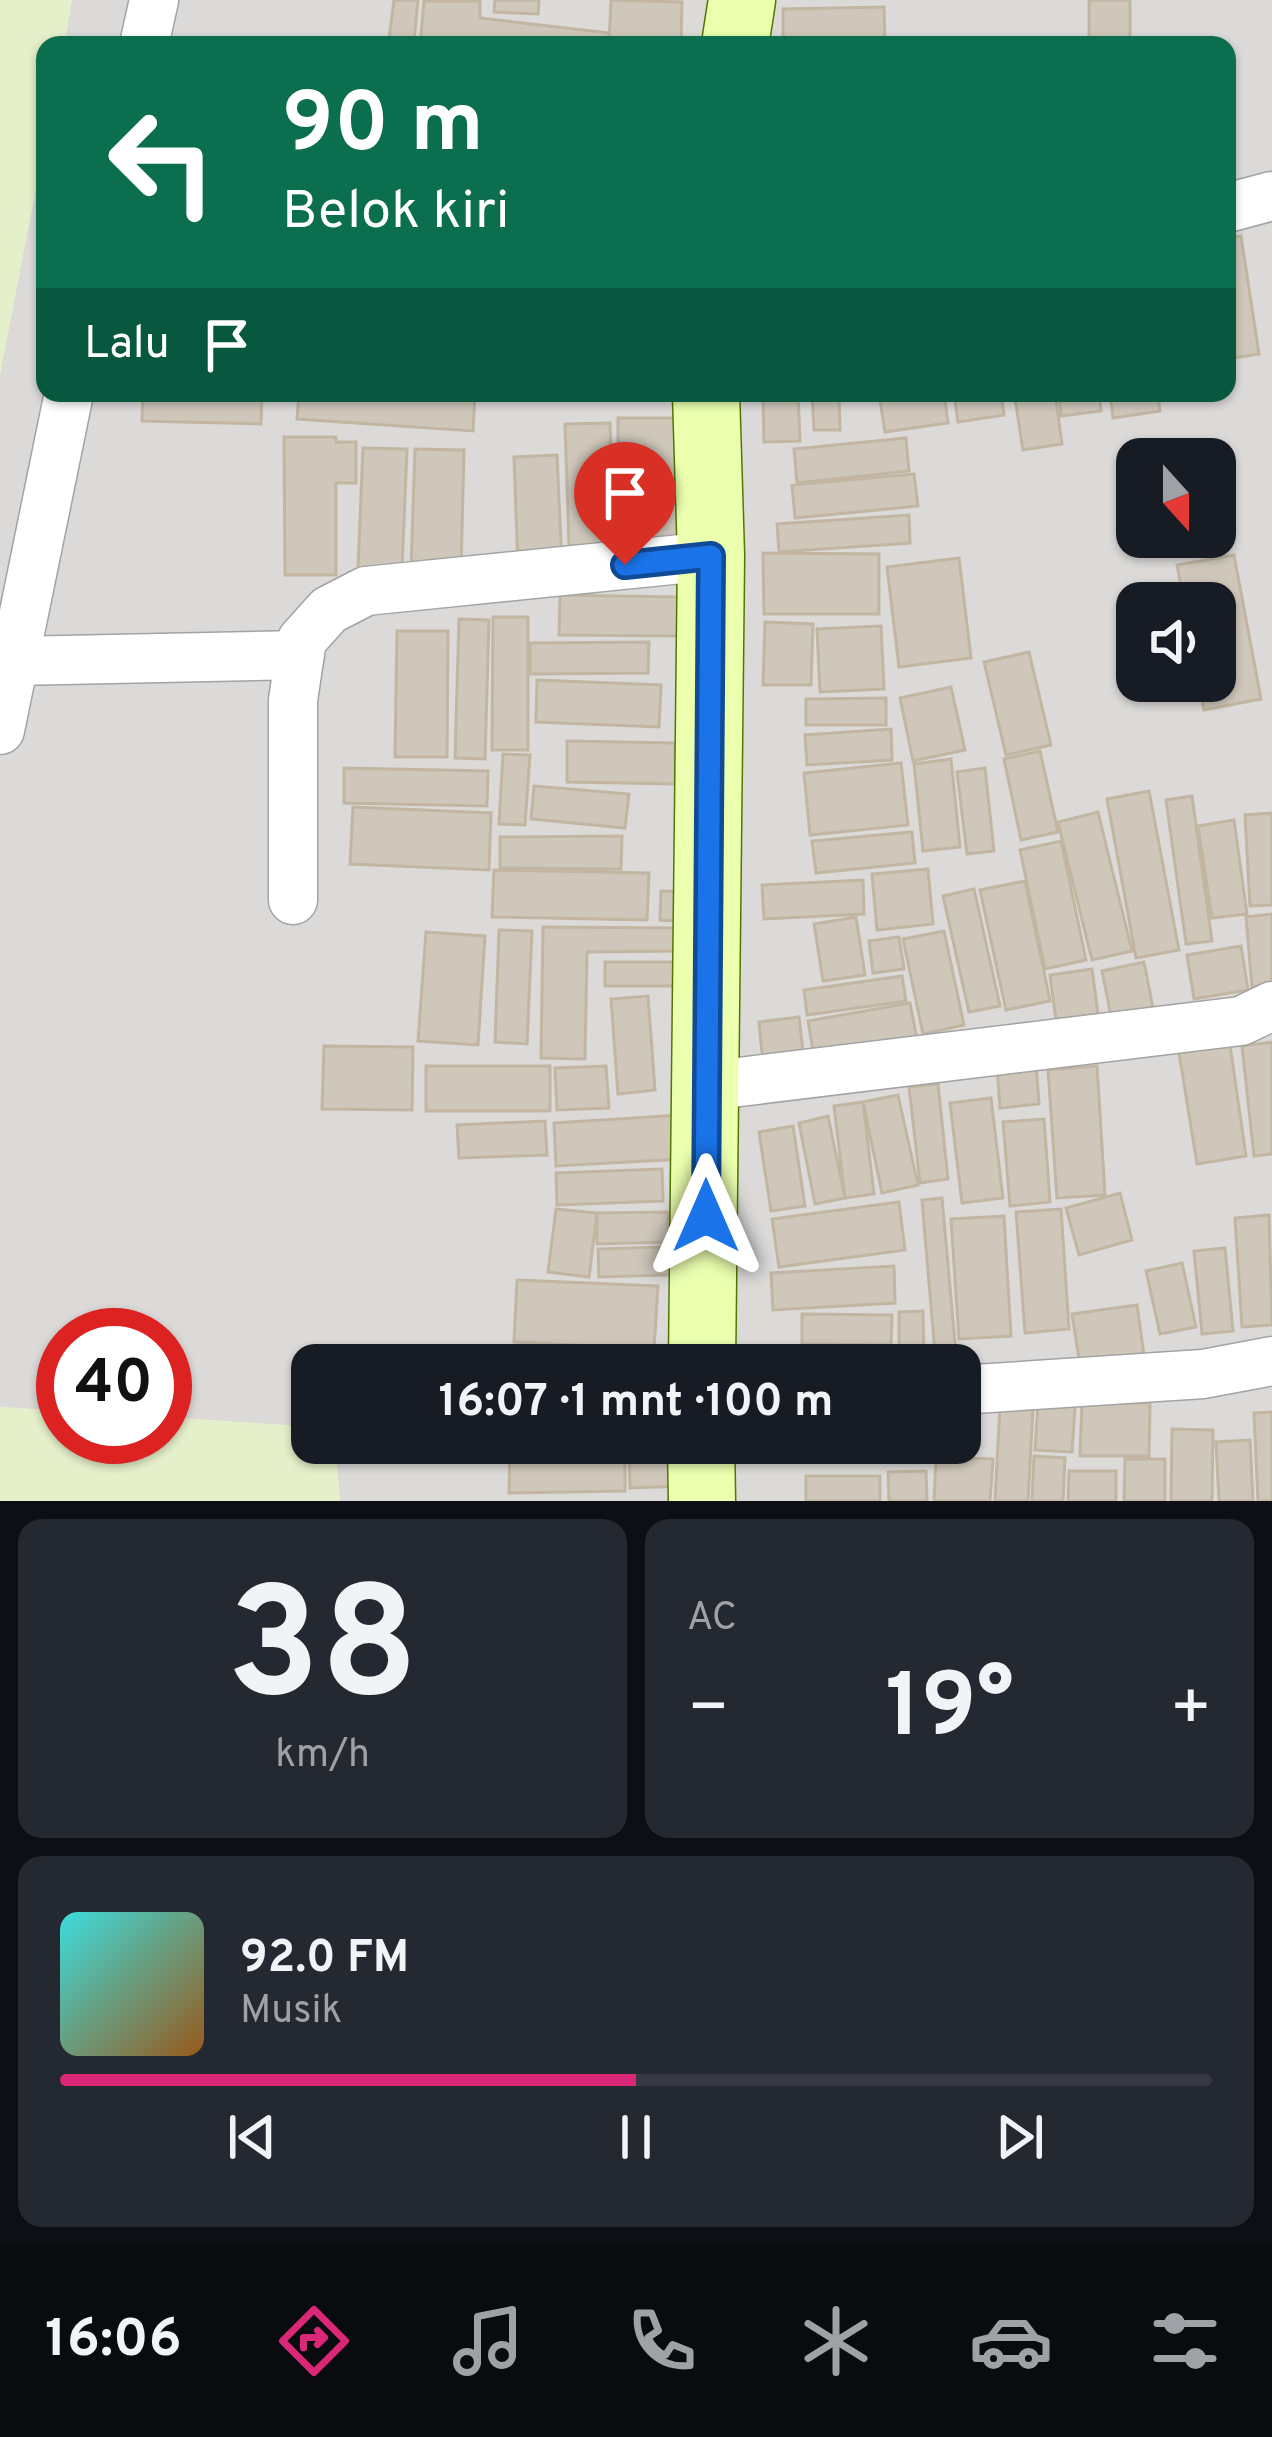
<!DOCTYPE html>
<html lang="id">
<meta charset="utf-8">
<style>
:root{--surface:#171b24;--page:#242831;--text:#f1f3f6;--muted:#9ea1a6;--line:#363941;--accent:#db2777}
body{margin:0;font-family:Overpass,sans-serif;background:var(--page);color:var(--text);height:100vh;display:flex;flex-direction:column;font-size:45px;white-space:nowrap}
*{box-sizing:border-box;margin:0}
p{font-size:39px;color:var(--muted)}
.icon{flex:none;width:66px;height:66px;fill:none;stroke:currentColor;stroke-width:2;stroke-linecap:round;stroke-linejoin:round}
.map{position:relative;height:1501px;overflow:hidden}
.sheet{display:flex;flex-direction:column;gap:18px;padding:18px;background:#0d0f14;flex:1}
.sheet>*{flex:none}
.top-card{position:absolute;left:36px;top:36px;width:1200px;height:366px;border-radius:24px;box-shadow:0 3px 9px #0004;background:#0b6e4f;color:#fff;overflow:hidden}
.needle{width:78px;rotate:159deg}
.buttons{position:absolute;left:1116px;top:438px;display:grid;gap:24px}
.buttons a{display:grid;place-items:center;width:120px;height:120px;border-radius:24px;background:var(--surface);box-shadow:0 3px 9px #0004;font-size:60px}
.speed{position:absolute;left:36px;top:1308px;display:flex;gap:24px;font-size:60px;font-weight:700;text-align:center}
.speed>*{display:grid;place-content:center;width:156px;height:156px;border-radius:50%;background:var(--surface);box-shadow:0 3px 9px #0004;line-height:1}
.speed .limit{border:18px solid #d22;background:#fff;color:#111}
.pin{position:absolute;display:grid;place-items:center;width:102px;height:102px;color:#fff;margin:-123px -51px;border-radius:50% 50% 50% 0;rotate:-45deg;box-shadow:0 0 12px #0007}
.pin .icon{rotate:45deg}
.me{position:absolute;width:132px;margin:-66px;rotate:0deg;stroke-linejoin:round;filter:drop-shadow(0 0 9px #0008)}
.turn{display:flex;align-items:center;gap:42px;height:252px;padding:0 48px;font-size:54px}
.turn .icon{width:156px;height:156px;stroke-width:2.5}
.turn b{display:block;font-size:84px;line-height:102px}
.then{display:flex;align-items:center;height:114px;padding:0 48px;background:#0003;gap:24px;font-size:45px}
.big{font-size:90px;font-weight:700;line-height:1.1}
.sheet .widget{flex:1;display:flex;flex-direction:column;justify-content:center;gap:18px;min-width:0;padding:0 42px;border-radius:24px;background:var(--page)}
.sheet .dial{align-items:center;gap:0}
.dial b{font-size:156px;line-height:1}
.song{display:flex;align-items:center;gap:36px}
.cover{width:144px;height:144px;border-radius:18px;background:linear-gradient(135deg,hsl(180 70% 55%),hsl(30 70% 35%))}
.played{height:12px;border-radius:6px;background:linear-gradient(90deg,var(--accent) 50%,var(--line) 50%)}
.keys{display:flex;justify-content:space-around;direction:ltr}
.heat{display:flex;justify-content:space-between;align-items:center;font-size:66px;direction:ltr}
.sheet .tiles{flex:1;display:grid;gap:18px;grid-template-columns:1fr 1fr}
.widget:last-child{grid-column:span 2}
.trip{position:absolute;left:291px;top:1344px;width:690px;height:120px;border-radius:24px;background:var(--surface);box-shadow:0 3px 9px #0004;font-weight:700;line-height:120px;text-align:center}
.dock{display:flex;height:192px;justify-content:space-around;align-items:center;background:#090b0e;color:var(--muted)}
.dock .icon{width:84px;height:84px}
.dock .on{color:var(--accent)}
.dock b{font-size:54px;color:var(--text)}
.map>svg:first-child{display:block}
.residential{fill:#dbdad9;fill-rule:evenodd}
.farmland{fill:#e5f0ca}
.building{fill:#cfc7ba;stroke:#c2b6a2;stroke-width:3}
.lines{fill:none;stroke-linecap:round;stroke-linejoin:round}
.street-casing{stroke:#a3a3a3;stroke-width:51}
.secondary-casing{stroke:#527700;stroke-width:69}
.street{stroke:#fff;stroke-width:48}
.secondary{stroke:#ebffaf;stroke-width:66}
.route-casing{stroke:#114b97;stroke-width:30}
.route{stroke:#1a73e8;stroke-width:21}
</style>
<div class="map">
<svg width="1272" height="1501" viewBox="0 0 1272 1501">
<rect width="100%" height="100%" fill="#efede1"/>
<path class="residential" d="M72,0H1272V1501H340L335,1443H960V1365H312V1427L165,1417V1335H63V1411L0,1407V374L45,141V393H1227V45H64ZM1137,459H1215V537H1137ZM1137,603H1215V681H1137Z"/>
<path class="farmland" d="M0,0H72L64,45H45V141L0,374Z
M0,1407L63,1411V1437H165V1417L312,1427V1443H335L340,1501H0Z"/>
<path class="building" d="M394,0H418L414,41L389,39Z
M495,0H539L538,14L494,12Z
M611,0L682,2L681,45H609Z
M1089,0H1130V45H1089Z
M424,1H480V18L609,33L608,45H420Z
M884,7L885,45H783V9Z
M1241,236L1259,354L1227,359V238Z
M143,393H262L261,424L142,421Z
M299,393H475L473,431L297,419Z
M763,393H798L800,441L764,442Z
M812,393H839L840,430H814Z
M944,393L948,423L885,432L880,401Z
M954,393H1001L1004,415L958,422Z
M1014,393H1055L1062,444L1023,450Z
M1059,393H1099L1101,411L1061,416Z
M1110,393H1158L1160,411L1113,418Z
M618,418H681V550H618Z
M610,423L614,544L569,546L565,424Z
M284,437H336V442H356V483H336V575H285Z
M906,438L909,471L797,483L794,449Z
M363,448L407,449L402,569L358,568Z
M415,449L464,450L461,571L411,570Z
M557,455L562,564L518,567L514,457Z
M914,474L918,506L795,518L792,485Z
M909,515L910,543L779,552L777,524Z
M763,553L879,554V614H764Z
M1234,555L1261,699L1204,710L1198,681H1215V603H1184L1177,565Z
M959,558L971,658L899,667L887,567Z
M560,595L678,597V636L559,635Z
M493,617H528V750H492Z
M459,619L489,620L485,759L455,758Z
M765,622L813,624L811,685H763Z
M881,626L884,689L820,692L817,629Z
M397,631H448L447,757H395Z
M649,642L648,673L530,674V643Z
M1029,652L1051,745L1006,755L984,662Z
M537,680L661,685L659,727L536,722Z
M951,687L965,750L913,761L900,698Z
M886,698V725H806V699Z
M891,729L892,760L807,765L805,735Z
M567,741L675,743V784L567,782Z
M1040,751L1058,832L1021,840L1004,759Z
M503,754L530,755L525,825L499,824Z
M951,759L960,847L923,851L914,764Z
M901,763L908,825L810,835L804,773Z
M344,768L488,771L487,806L344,803Z
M985,768L994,851L967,854L957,772Z
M534,786L629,794L625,828L531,819Z
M1149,791L1179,950L1136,958L1107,799Z
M1192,796L1212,941L1186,944L1166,800Z
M353,807L491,813L489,870L350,864Z
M1098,812L1132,951L1092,960L1058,822Z
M1272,813V905L1250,906L1245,815Z
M1234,820L1247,914L1212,918L1198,826Z
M912,832L915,863L816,873L812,841Z
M622,836L621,869L500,868V837Z
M1061,841L1086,960L1045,969L1020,850Z
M928,869L933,924L877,930L872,874Z
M494,870L649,873L647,920L492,917Z
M863,880L864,914L764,919L762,885Z
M1025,881L1050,1001L1006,1010L980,890Z
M974,889L1000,1006L969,1012L943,896Z
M661,891L692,892L691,922L660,920Z
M1272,914V985L1252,987L1246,917Z
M856,917L865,975L823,981L814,924Z
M543,927L678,928V951L587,952L585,1059L541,1058Z
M499,930L532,931L527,1044L495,1042Z
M944,931L964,1025L923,1034L903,939Z
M426,932L485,936L478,1045L418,1041Z
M899,937L904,969L873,973L869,941Z
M1241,946L1248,990L1194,999L1187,955Z
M605,962H682V986H605Z
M1144,962L1153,1008L1111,1016L1102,971Z
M1092,969L1098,1014L1056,1020L1050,975Z
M902,976L906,1001L807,1015L804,990Z
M648,996L655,1090L618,1094L611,999Z
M910,1003L919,1050L816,1068L808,1021Z
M799,1017L805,1069L764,1074L759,1022Z
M1272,1042V1154L1254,1156L1242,1046Z
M1230,1045L1246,1156L1197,1164L1179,1053Z
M324,1046L413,1047L412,1110L322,1109Z
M1036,1063L1039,1104L1000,1108L997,1066Z
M426,1066H550V1111H426Z
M606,1066L609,1108L557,1110L555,1068Z
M1097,1066L1105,1195L1057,1198L1048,1070Z
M938,1084L948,1179L920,1183L909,1087Z
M898,1095L918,1185L882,1193L863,1102Z
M991,1098L1003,1198L962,1203L950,1103Z
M863,1102L874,1194L845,1198L834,1106Z
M680,1115L683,1159L556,1166L554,1123Z
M828,1116L845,1198L815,1204L799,1123Z
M1044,1119L1050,1202L1010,1206L1003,1122Z
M545,1121L547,1155L459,1158L457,1125Z
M793,1126L805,1206L771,1211L759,1132Z
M662,1169L663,1201L557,1205L556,1173Z
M1120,1193L1132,1240L1079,1255L1066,1208Z
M942,1198L957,1365H936L922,1200Z
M899,1202L905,1250L779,1267L772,1219Z
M556,1209L597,1213L589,1277L548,1272Z
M1061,1209L1069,1329L1025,1333L1016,1212Z
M668,1212V1242L597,1244V1213Z
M1269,1215L1272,1325L1242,1327L1235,1218Z
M1004,1216L1011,1336L959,1339L951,1219Z
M697,1246L698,1274L599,1277L598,1249Z
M1225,1248L1233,1331L1202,1334L1194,1251Z
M1182,1263L1196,1327L1160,1334L1146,1271Z
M894,1266L895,1303L773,1310L771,1273Z
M517,1280L658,1286L654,1349L514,1342Z
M1137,1305L1145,1362L1081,1372L1072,1314Z
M923,1311L924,1365H899V1312Z
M802,1314L892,1315L891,1345L802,1344Z
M891,1349L892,1365H818L817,1354Z
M1038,1403L1075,1406L1072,1452L1035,1450Z
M1082,1403H1150L1149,1456H1080Z
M1000,1406L1033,1408L1028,1501H995Z
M1272,1412V1501H1258L1254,1413Z
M1172,1429L1213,1430L1212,1501H1171Z
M1250,1440L1253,1501H1219L1216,1442Z
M510,1443H625V1491L509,1493Z
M805,1443H916L915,1460L805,1453Z
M686,1450V1486L630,1488L629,1452Z
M1034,1456L1065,1458L1063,1501H1032Z
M936,1457L993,1459L990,1501H934Z
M1125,1459H1165V1501H1124Z
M926,1471L927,1501H889L888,1472Z
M1069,1471H1116V1501H1068Z
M806,1476H880V1501H806Z"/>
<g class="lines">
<defs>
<path id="street" d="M144,45L154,0
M1227,208L1272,196
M15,661L300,655
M0,730L69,393
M293,900V700L302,640L329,610L366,591L711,556
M706,1086L1241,1021L1272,1006
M960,1390L1203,1374L1272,1361"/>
<path id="secondary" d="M735,45L742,0
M702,1365L711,556L706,393
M701,1443L702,1501"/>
</defs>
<use href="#street" class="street-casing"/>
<use href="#secondary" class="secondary-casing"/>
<use href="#street" class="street"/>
<use href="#secondary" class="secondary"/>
</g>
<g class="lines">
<defs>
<path id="route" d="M625,565L711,556L706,1216"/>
</defs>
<use href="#route" class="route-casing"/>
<use href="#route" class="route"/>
</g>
</svg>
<div class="buttons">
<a><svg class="needle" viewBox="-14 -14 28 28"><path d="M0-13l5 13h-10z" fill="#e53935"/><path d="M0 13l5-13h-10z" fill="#9ea1a6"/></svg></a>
<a><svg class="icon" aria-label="sound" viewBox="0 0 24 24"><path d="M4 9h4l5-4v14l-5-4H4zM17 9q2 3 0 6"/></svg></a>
</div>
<div class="speed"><div class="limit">40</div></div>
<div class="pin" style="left:625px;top:565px;background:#d93025"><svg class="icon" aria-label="arrive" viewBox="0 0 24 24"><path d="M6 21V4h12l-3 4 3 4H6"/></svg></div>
<svg class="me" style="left:706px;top:1216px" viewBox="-20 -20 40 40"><path d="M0-17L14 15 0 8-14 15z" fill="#1a73e8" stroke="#fff" stroke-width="4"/></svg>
<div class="trip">16:07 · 1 mnt · 100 m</div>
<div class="top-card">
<div class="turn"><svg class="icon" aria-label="left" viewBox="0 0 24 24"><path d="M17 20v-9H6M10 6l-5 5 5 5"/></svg><div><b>90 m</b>Belok kiri</div></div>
<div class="then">Lalu<svg class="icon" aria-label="arrive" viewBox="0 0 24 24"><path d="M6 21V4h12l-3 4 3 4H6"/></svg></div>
</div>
</div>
<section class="sheet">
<div class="tiles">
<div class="widget dial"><b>38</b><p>km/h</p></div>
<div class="widget"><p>AC</p>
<div class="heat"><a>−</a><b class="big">19°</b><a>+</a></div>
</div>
<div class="widget">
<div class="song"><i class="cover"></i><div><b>92.0 FM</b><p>Musik</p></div></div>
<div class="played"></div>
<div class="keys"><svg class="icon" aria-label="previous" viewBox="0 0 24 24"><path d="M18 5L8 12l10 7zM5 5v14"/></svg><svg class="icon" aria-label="pause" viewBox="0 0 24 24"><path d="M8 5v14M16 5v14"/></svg><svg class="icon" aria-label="next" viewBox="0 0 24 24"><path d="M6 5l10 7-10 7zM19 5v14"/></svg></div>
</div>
</div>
</section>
<nav class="dock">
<b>16:06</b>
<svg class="icon on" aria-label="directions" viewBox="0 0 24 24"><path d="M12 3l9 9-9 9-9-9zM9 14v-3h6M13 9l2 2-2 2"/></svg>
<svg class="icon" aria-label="music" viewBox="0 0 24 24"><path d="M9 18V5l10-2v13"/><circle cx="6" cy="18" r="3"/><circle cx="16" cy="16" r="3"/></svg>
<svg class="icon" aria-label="phone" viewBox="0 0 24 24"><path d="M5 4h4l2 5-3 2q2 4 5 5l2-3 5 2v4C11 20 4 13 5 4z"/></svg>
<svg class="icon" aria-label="climate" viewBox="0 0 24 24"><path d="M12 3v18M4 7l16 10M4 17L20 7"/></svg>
<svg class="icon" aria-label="car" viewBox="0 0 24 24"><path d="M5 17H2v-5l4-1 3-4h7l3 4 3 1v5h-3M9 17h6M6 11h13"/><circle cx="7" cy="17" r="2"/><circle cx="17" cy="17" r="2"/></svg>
<svg class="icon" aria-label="filters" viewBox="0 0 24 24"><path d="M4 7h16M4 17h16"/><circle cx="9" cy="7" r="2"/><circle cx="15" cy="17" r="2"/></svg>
</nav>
